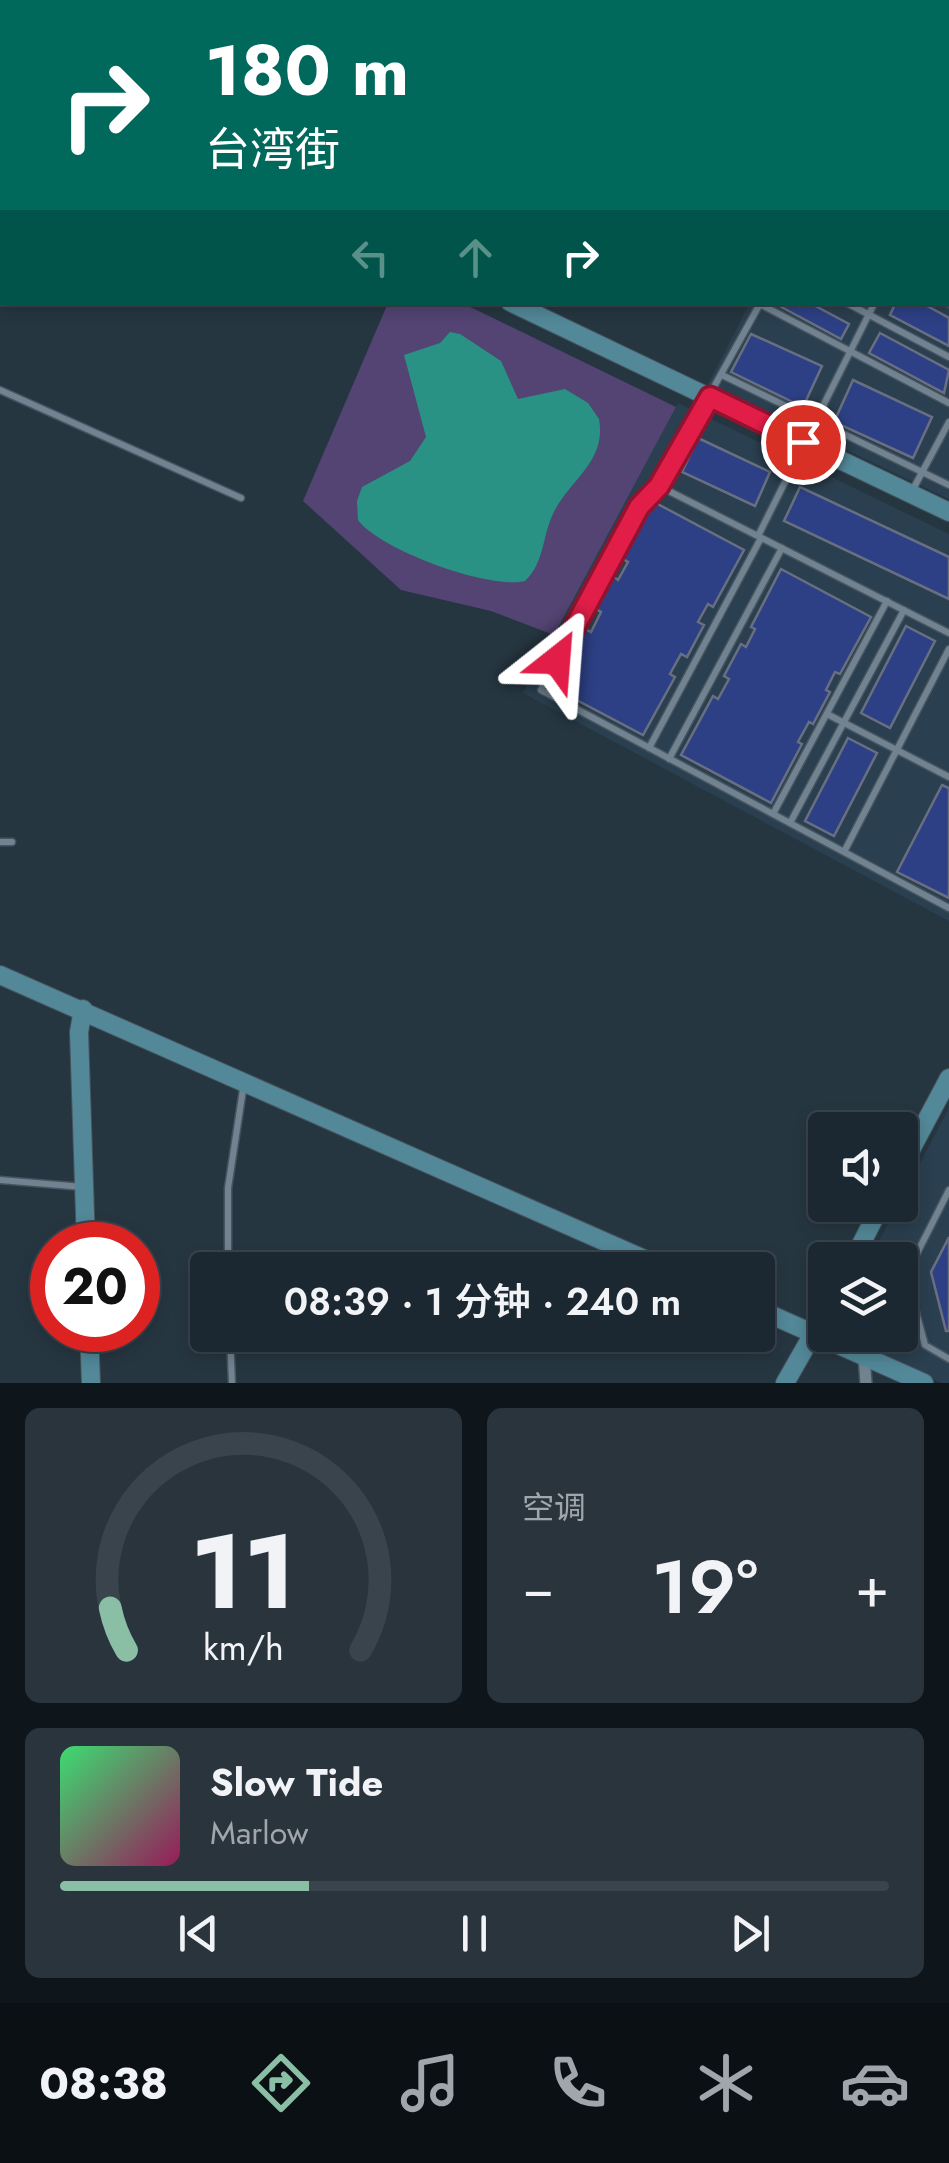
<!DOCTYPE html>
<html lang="zh">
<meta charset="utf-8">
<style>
:root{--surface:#1c2831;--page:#29343d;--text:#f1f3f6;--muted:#a0a6ab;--line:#3a444d;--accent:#8abfa5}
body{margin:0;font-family:Jost,"Noto Sans SC",sans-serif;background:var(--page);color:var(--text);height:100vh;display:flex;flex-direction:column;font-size:38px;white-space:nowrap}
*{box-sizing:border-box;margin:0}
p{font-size:32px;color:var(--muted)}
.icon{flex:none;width:55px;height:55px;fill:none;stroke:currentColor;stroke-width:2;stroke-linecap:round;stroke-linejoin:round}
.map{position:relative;height:1383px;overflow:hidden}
.panel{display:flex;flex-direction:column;gap:25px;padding:25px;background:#0f161b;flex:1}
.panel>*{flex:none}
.hud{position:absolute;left:0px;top:0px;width:950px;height:305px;box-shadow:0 5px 15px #0003,0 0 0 2px var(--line);background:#00695c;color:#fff;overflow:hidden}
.buttons{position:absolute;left:808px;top:1112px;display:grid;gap:20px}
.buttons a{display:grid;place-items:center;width:110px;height:110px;border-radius:10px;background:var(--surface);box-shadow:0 5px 15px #0003,0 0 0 2px var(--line);font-size:50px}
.speed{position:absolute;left:30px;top:1222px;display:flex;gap:20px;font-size:50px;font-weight:700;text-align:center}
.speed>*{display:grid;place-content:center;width:130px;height:130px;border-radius:50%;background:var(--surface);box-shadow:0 5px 15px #0003,0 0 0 2px var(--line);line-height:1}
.speed .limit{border:15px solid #d22;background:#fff;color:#111}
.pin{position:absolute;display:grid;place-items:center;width:85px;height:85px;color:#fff;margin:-42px;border:5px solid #fff;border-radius:50%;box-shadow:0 2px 10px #0007}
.me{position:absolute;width:110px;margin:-55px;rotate:28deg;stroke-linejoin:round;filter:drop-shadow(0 0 8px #0008)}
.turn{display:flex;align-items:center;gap:35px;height:210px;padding:0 40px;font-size:45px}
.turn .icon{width:130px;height:130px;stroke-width:2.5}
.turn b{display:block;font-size:70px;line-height:85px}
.lanes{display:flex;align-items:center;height:95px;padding:0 40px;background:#0003;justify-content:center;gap:50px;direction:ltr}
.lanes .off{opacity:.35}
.big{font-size:75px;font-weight:600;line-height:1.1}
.panel .widget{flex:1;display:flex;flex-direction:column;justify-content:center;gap:15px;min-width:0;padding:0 35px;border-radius:15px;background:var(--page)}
.panel .dial{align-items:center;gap:0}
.dial svg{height:260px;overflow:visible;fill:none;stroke:var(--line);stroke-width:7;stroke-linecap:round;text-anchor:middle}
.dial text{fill:var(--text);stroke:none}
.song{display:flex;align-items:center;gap:30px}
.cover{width:120px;height:120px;border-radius:15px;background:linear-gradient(135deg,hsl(140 70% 55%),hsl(330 70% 35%))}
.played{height:10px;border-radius:5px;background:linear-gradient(90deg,var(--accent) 30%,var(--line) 30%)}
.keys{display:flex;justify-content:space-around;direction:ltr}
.heat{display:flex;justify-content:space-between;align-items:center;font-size:55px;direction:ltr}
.panel .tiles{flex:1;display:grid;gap:25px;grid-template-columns:1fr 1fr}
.widget:last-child{grid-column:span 2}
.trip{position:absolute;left:190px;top:1252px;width:585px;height:100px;border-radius:10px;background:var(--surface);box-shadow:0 5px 15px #0003,0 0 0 2px var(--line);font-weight:600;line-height:100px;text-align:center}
.tabs{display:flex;height:160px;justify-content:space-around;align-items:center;background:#0b1014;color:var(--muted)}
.tabs .icon{width:70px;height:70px}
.tabs .selected{color:var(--accent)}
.tabs b{font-size:45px;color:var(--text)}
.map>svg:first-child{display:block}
.built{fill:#2a3f4f}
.green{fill:#534473}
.water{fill:#299285}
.building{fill:#2d4085;stroke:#686f80;stroke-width:2.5}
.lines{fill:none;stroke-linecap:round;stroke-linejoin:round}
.lane-casing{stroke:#47545e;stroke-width:9}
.street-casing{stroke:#47545e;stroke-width:14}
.secondary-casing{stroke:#47545e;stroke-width:20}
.lane{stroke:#718290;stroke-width:6}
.street{stroke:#718290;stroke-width:11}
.secondary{stroke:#528898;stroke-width:18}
.route-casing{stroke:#92132f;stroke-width:25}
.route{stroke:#e11d48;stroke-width:18}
</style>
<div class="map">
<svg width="949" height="1383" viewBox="0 0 949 1383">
<rect width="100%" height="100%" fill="#263641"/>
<path class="built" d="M904,0H949V499L708,384L750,303L948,302V2Z
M678,403L949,534V921L523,693Z
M949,1108V1383H942L869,1350L865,1335H900V1260H869Z"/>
<path class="green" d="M388,303H462L676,407L554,635L491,611L401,590L303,501Z"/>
<path class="water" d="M450,332L460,334L501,361L518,399L565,389L588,403L599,419C607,463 567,481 552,516C542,539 544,563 525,581C490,590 380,550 358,520L357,501L362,487L410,461L426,437L404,355L440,343Z"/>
<path class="building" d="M772,302H808L849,324L841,339Z
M896,302H920L949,318V346L890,315Z
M880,333L949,370L944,393L869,353Z
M751,334L822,366L803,407L731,372Z
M853,380L932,417L913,458L834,422Z
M698,438L770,472L755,506L682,472Z
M800,487L949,557V599L784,521Z
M654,502L744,550L713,607L708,604L698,622L704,625L687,657L681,654L670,674L675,677L643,735L554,688L585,629L591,632L601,612L596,609L614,577L618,580L628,562L623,559Z
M781,569L871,617L840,674L835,672L826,690L830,692L813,724L809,722L798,742L802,744L771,803L681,755L713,696L718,699L729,679L724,676L741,644L746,647L755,629L751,627Z
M906,626L935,641L890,728L861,713Z
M848,738L877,753L834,836L805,821Z
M942,785L949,788V898L897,872Z
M949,1237V1331H946L931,1272Z"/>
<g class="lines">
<defs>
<path id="lane" d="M915,2L916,0
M948,67L949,68
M948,96L949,97
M948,152H949
M948,167L949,164
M948,199H949
M948,252L949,253
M0,255L2,250
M0,289L2,284
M761,302L659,486L639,507L541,690L949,908
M845,302L949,357
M946,302L949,304
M760,304L949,403
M722,375L949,485
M0,390L241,498
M659,486L949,633
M911,493L949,422
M758,536L875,302
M827,714L949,777
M649,748L761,538
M669,759L782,548
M773,814L887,601
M790,823L904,610
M0,842H12
M844,852L949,649
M0,1180L83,1187
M949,1190L906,1275L925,1345L949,1359
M228,1270V1188L244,1083
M230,1335L232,1383"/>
<path id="street" d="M864,1356L866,1383"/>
<path id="secondary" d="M0,59L2,61
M510,302L949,512
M0,975L669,1270
M83,1009L79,1032L86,1245
M900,1170L949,1078
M853,1260L881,1205
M758,1309L924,1383
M89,1330L91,1383
M785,1383L825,1313"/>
</defs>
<use href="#lane" class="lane-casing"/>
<use href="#street" class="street-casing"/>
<use href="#secondary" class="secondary-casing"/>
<use href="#lane" class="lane"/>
<use href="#street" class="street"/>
<use href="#secondary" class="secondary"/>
</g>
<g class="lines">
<defs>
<path id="route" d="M557,660L639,507L659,486L710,397L803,442"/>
</defs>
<use href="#route" class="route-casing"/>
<use href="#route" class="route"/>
</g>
</svg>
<div class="buttons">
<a><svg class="icon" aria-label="sound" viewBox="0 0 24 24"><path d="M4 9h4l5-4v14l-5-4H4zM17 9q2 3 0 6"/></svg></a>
<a><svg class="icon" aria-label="layers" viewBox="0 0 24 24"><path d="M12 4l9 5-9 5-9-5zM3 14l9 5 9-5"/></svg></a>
</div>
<div class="speed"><div class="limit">20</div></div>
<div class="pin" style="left:803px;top:442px;background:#d93025"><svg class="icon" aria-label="arrive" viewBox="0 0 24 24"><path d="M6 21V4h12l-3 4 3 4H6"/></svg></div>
<svg class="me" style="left:557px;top:660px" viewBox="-20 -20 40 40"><path d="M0-17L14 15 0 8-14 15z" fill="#e11d48" stroke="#fff" stroke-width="4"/></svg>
<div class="trip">08:39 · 1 分钟 · 240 m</div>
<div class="hud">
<div class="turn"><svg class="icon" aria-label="right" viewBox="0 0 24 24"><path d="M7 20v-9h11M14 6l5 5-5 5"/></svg><div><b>180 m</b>台湾街</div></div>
<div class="lanes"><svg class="icon off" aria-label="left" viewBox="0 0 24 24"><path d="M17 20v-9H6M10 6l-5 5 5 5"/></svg><svg class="icon off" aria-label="ahead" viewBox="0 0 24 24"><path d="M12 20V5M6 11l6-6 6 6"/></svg><svg class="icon" aria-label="right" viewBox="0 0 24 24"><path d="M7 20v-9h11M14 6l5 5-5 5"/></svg></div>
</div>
</div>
<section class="panel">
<div class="tiles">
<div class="widget dial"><svg viewBox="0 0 100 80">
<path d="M14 69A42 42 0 1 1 86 69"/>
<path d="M14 69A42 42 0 0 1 9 56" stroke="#8abfa5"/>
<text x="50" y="56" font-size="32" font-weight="700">11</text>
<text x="50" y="72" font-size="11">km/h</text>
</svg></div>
<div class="widget"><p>空调</p>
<div class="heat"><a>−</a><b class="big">19°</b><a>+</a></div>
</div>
<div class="widget">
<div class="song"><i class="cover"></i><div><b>Slow Tide</b><p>Marlow</p></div></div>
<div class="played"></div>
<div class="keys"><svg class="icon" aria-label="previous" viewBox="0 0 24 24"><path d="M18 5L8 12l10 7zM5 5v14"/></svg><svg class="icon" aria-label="pause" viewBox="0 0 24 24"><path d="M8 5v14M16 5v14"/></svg><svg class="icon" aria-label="next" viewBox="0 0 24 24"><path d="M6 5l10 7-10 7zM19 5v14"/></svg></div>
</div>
</div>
</section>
<nav class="tabs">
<b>08:38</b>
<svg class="icon selected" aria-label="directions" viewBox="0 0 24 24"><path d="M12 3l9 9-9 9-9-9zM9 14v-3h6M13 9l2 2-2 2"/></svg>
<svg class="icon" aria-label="music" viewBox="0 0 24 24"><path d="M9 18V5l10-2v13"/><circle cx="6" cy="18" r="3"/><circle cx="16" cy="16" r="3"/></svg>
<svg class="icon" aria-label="phone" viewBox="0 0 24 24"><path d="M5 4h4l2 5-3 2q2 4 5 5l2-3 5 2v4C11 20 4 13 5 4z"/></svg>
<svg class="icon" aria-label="climate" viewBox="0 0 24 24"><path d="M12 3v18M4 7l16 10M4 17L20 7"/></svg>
<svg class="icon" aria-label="car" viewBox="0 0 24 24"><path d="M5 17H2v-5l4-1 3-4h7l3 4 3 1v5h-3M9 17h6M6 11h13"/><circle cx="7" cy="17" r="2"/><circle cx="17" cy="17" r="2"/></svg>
</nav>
